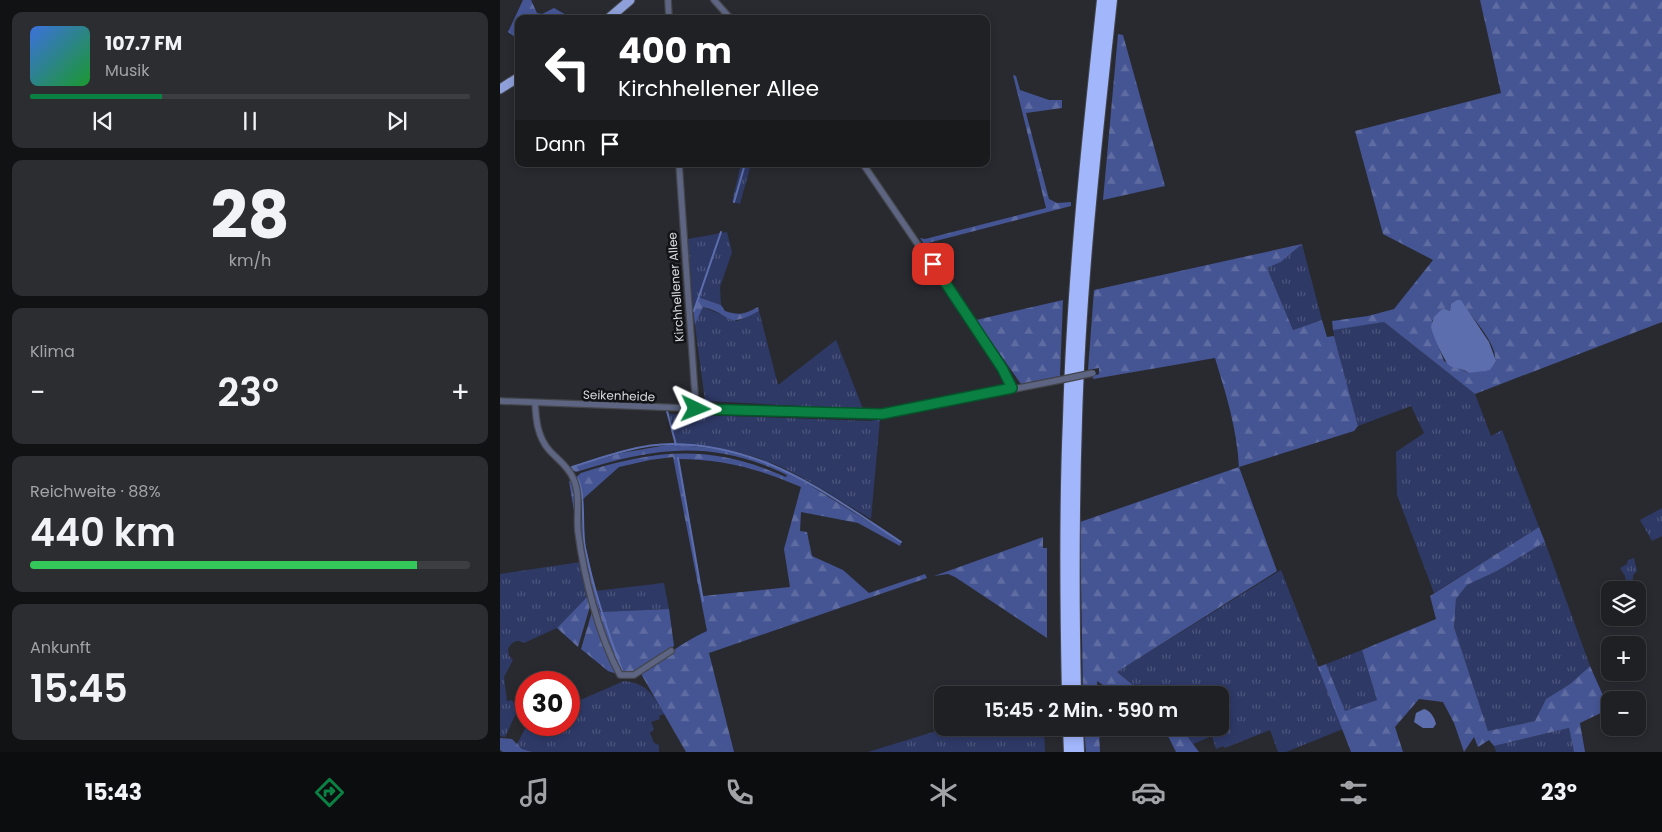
<!DOCTYPE html>
<html lang="de">
<meta charset="utf-8">
<style>
:root{--surface:#1e2024;--page:#2b2d31;--text:#f1f3f6;--muted:#a1a3a6;--line:#3c3e41;--accent:#0b8043}
body{margin:0;font-family:Poppins,sans-serif;background:var(--page);color:var(--text);height:100vh;display:flex;flex-direction:column;font-size:19px;white-space:nowrap}
*{box-sizing:border-box;margin:0}
p{font-size:16px;color:var(--muted)}
.icon{flex:none;width:28px;height:28px;fill:none;stroke:currentColor;stroke-width:2;stroke-linecap:round;stroke-linejoin:round}
.map{position:relative;flex:1;overflow:hidden}
.panel{display:flex;flex-direction:column;gap:12px;padding:12px;background:#101214;width:500px}
.panel>*{flex:none}
.banner{position:absolute;left:15px;top:15px;width:475px;height:152px;border-radius:10px;box-shadow:0 2px 8px #0003,0 0 0 1px var(--line);background:#202124;color:#fff;overflow:hidden}
.tools{position:absolute;left:1101px;top:581px;display:grid;gap:10px}
.tools a{display:grid;place-items:center;width:45px;height:45px;border-radius:10px;background:var(--surface);box-shadow:0 2px 8px #0003,0 0 0 1px var(--line);font-size:25px}
.speed{position:absolute;left:15px;top:671px;display:flex;gap:10px;font-size:25px;font-weight:700;text-align:center}
.speed>*{display:grid;place-content:center;width:65px;height:65px;border-radius:50%;background:var(--surface);box-shadow:0 2px 8px #0003,0 0 0 1px var(--line);line-height:1}
.speed .limit{border:8px solid #d22;background:#fff;color:#111}
.pin{position:absolute;display:grid;place-items:center;width:42px;height:42px;color:#fff;margin:-21px;border-radius:10px;box-shadow:0 2px 8px #0006}
.me{position:absolute;width:55px;margin:-28px;rotate:92deg;stroke-linejoin:round;filter:drop-shadow(0 0 4px #0008)}
.turn{display:flex;align-items:center;gap:18px;height:105px;padding:0 20px;font-size:22px}
.turn .icon{width:65px;height:65px;stroke-width:2.5}
.turn b{display:block;font-size:35px;line-height:42px}
.then{display:flex;align-items:center;height:48px;padding:0 20px;background:#0003;gap:10px;font-size:19px}
.big{font-size:38px;font-weight:600;line-height:1.1}
.panel .widget{flex:1;display:flex;flex-direction:column;justify-content:center;gap:8px;min-width:0;padding:0 18px;border-radius:10px;background:var(--page)}
.panel .dial{align-items:center;gap:0}
.dial b{font-size:65px;line-height:1}
.song{display:flex;align-items:center;gap:15px}
.cover{width:60px;height:60px;border-radius:8px;background:linear-gradient(135deg,hsl(220 70% 55%),hsl(130 70% 35%))}
.played{height:5px;border-radius:2px;background:linear-gradient(90deg,var(--accent) 30%,var(--line) 30%)}
.keys{display:flex;justify-content:space-around;direction:ltr}
.heat{display:flex;justify-content:space-between;align-items:center;font-size:28px;direction:ltr}
.charge{height:8px;border-radius:4px;background:linear-gradient(90deg,#34c759 88%,var(--line) 0)}
.trip{position:absolute;left:434px;top:686px;width:295px;height:50px;border-radius:10px;background:var(--surface);box-shadow:0 2px 8px #0003,0 0 0 1px var(--line);font-weight:600;line-height:50px;text-align:center}
.dock{display:flex;height:80px;justify-content:space-around;align-items:center;background:#0c0d0e;color:var(--muted)}
.dock .icon{width:35px;height:35px}
.dock .current{color:var(--accent)}
.dock b{font-size:22px;color:var(--text)}
main{display:flex;flex:1;min-height:0}
.map>svg:first-child{display:block}
.grass{fill:url(#grass-tufts)}
.forest{fill:url(#forest-firs);fill-rule:evenodd}
.water{fill:#5d6eaf}
.lines{fill:none;stroke-linecap:round;stroke-linejoin:round}
.stream{stroke:#5d6eaf;stroke-width:2}
.street-casing{stroke:#44464c;stroke-width:8}
.primary-casing{stroke:#44464c;stroke-width:11}
.highway-casing{stroke:#44464c;stroke-width:12}
.street{stroke:#5d6582;stroke-width:5.5}
.primary{stroke:#8e9fd9;stroke-width:9}
.highway{stroke:#a2b6fc;stroke-width:10}
.street-bridge-casing{stroke:#44464c;stroke-width:8;stroke-linecap:butt}
.street-bridge{stroke:#5d6582;stroke-width:5.5}
.route-casing{stroke:#07532c;stroke-width:12}
.route{stroke:#0b8043;stroke-width:9}
.labels{text-anchor:middle;stroke-width:5;stroke-linejoin:round;paint-order:stroke}
.street-label{font-size:12px;fill:#d9dadf;stroke:#121316}
</style>
<main>
<section class="panel">
<div class="widget">
<div class="song"><i class="cover"></i><div><b>107.7 FM</b><p>Musik</p></div></div>
<div class="played"></div>
<div class="keys"><svg class="icon" aria-label="previous" viewBox="0 0 24 24"><path d="M18 5L8 12l10 7zM5 5v14"/></svg><svg class="icon" aria-label="pause" viewBox="0 0 24 24"><path d="M8 5v14M16 5v14"/></svg><svg class="icon" aria-label="next" viewBox="0 0 24 24"><path d="M6 5l10 7-10 7zM19 5v14"/></svg></div>
</div>
<div class="widget dial"><b>28</b><p>km/h</p></div>
<div class="widget"><p>Klima</p>
<div class="heat"><a>−</a><b class="big">23°</b><a>+</a></div>
</div>
<div class="widget"><p>Reichweite · 88%</p><b class="big">440 km</b><div class="charge"></div></div>
<div class="widget"><p>Ankunft</p><b class="big">15:45</b></div>
</section>
<div class="map">
<svg width="1162" height="752" viewBox="0 0 1162 752">
<defs>
<pattern id="grass-tufts" width="24" height="20" patternUnits="userSpaceOnUse" patternTransform="scale(1.25)"><rect width="24" height="20" fill="#2e3966"/><path d="M3 7l-1-3M5 7V3M7 7l1-3M15 17l-1-3M17 17v-4M19 17l1-3" fill="none" stroke="#4c557b"/></pattern>
<pattern id="forest-firs" width="22" height="20" patternUnits="userSpaceOnUse" patternTransform="scale(1.25)"><rect width="22" height="20" fill="#455493"/><path d="M5 1l3.5 6h-7zM16 11l3.5 6h-7z" fill="#5f6ca2"/></pattern>
</defs>
<rect width="100%" height="100%" fill="#282a30"/>
<path class="grass" d="M241,164H251L240,204L232,202Z
M227,232L232,252L220,287L221,305L198,297L193,309L188,239Z
M802,244L822,320L793,330L767,268L781,262Z
M203,307L237,321L259,311L278,385L336,340L363,409L205,401L195,325Z
M884,322L975,394L991,436L1002,430L1039,527L934,593L897,495L896,452L924,433L911,406L858,426L834,336L833,330L836,329Z
M169,414L370,421L380,419L371,519C330,495 291,466 245,454C222,448 199,448 176,444Z
M1162,508V536L1152,541L1140,520Z
M1045,542L1090,666L1070,684L1046,699L1035,721L988,731L954,627L956,599L967,585L997,571Z
M1134,558L1137,571L1133,575V586L1127,587L1125,576L1120,568L1127,564L1128,560Z
M81,562L88,596L57,628L24,643C16,638 11,643 8,649L9,656L13,660L4,677L7,701L12,700L18,709L5,737L0,736V574Z
M781,570L843,729L786,752H778L770,730L725,748L723,746L716,749L712,736L693,744L681,728H720V695H645L617,672Z
M164,583L169,609L101,612L95,591Z
M862,650L877,700L845,712L826,664Z
M124,681C146,683 153,694 164,714L159,716L160,719L151,722L154,729L150,733L154,743L159,745V752H32L22,749L17,744L27,725H69V705Z
M446,728H544L545,752H368Z
M1069,728L1074,752H996L994,746Z"/>
<path class="forest" d="M23,0H31L37,13L42,14L54,8L68,16L67,19H19V40L8,32Z
M980,0H1162V322L975,394L884,322L833,330L832,321L868,316L894,309L933,260L883,234L855,131L1001,93ZM951,304L965,307C975,322 998,344 995,363L969,373L944,361C939,348 933,335 932,321L943,308L950,311Z
M618,34L623,35L665,186L603,200Z
M513,75L516,76L520,90L549,100H562V108L526,113L549,199L557,203L571,202V206L428,243L426,247L420,238L425,239L546,208Z
M802,244L781,262L767,268L793,330L822,320L827,337L834,336L858,426L854,431L739,467L777,571L617,672L645,695H618L597,681L598,695H583L580,522L739,467C737,429 726,394 715,358L593,379V376L599,374V368L588,370L594,290Z
M198,297L221,305L225,311C239,316 245,314 258,307L259,311C224,330 233,314 203,307L195,325L193,309Z
M563,300L560,376L521,384L476,320Z
M173,444L226,450L266,461L287,471L401,542L400,546L358,523L301,512L300,531L307,532L312,556L343,570L369,593L425,574L427,578L209,653L234,752H186L140,672C163,658 183,642 207,631L173,457L150,460L119,467L82,500L79,482L82,530L100,612L169,609L174,646L138,672L123,675L118,669L94,605L81,544L75,478L81,473C157,449 211,444 286,477L287,475C211,438 153,448 76,472L69,468L121,453ZM178,459C222,459 260,469 301,487L284,549L290,587L203,596V601Z
M73,480L91,603L78,647L57,628L88,596L69,481Z
M1039,527L1045,542L997,571L967,585L956,599L954,627L988,731L1035,721L1046,699L1070,684L1090,666L1109,709L1080,723L1085,752H1074L1069,728L994,746L989,740L978,747L974,737L964,752L954,723L943,702L919,699L895,727L903,752H851L818,667L826,664L845,711L877,700L862,650L936,619L930,596Z
M543,537V548H547V638L455,577L448,574L434,576Z
M93,608L117,674L108,671L81,649Z
M584,728H599L600,752H586Z
M658,728H681L699,752H676L668,736Z
M0,738L12,739L22,749L32,752H3L0,750Z"/>
<path class="water" d="M957,300H961L989,342L996,361L990,370L969,373C963,368 956,369 950,366C945,363 931,332 931,326L934,317L943,308L950,311L951,304Z
M924,709C930,710 935,718 936,724L933,728H923L914,722L916,713Z"/>
<g class="lines">
<path class="stream" d="M234,202L245,164
M194,311L221,232
M167,411L176,445
M178,458L203,601
M72,467C103,457 139,444 172,444C265,445 326,493 401,542
M78,479C86,499 81,526 85,548C94,592 106,628 122,670"/>
<defs>
<path id="street" d="M168,0L169,19
M214,0L231,19
M179,164L196,409
M363,164L502,368L512,388
M0,401L369,415L391,413L555,381
M35,403C36,419 37,436 49,450C57,459 68,466 73,478C81,494 76,515 78,532C84,577 98,634 120,675H134L171,651"/>
<path id="primary" d="M108,19L130,0
M0,89L19,77"/>
<path id="highway" d="M567,695C565,603 564,511 568,419C572,279 587,139 602,0
M576,695C574,603 574,511 577,419C581,279 597,139 612,0
M568,728L569,752
M578,728L579,752"/>
</defs>
<use href="#street" class="street-casing"/>
<use href="#primary" class="primary-casing"/>
<use href="#highway" class="highway-casing"/>
<use href="#street" class="street"/>
<use href="#primary" class="primary"/>
<use href="#highway" class="highway"/>
<defs>
<path id="street-bridge" d="M555,381L593,373"/>
</defs>
<use href="#street-bridge" class="street-bridge-casing"/>
<use href="#street-bridge" class="street-bridge"/>
</g>
<g class="lines">
<defs>
<path id="route" d="M196,409L382,414L512,388L502,368L433,264"/>
</defs>
<use href="#route" class="route-casing"/>
<use href="#route" class="route"/>
</g>
<g class="labels">
<g class="street-label">
<text transform="translate(176 287) rotate(-94)" y="4">Kirchhellener Allee</text>
<text transform="translate(119 396) rotate(2)" y="4">Seikenheide</text>
</g>
</g>
</svg>
<div class="tools">
<a><svg class="icon" aria-label="layers" viewBox="0 0 24 24"><path d="M12 4l9 5-9 5-9-5zM3 14l9 5 9-5"/></svg></a>
<a>+</a>
<a>−</a>
</div>
<div class="speed"><div class="limit">30</div></div>
<div class="pin" style="left:433px;top:264px;background:#d93025"><svg class="icon" aria-label="arrive" viewBox="0 0 24 24"><path d="M6 21V4h12l-3 4 3 4H6"/></svg></div>
<svg class="me" style="left:196px;top:409px" viewBox="-20 -20 40 40"><path d="M0-17L14 15 0 8-14 15z" fill="#0b8043" stroke="#fff" stroke-width="4"/></svg>
<div class="trip">15:45 · 2 Min. · 590 m</div>
<div class="banner">
<div class="turn"><svg class="icon" aria-label="left" viewBox="0 0 24 24"><path d="M17 20v-9H6M10 6l-5 5 5 5"/></svg><div><b>400 m</b>Kirchhellener Allee</div></div>
<div class="then">Dann<svg class="icon" aria-label="arrive" viewBox="0 0 24 24"><path d="M6 21V4h12l-3 4 3 4H6"/></svg></div>
</div>
</div>
</main>
<nav class="dock">
<b>15:43</b>
<svg class="icon current" aria-label="directions" viewBox="0 0 24 24"><path d="M12 3l9 9-9 9-9-9zM9 14v-3h6M13 9l2 2-2 2"/></svg>
<svg class="icon" aria-label="music" viewBox="0 0 24 24"><path d="M9 18V5l10-2v13"/><circle cx="6" cy="18" r="3"/><circle cx="16" cy="16" r="3"/></svg>
<svg class="icon" aria-label="phone" viewBox="0 0 24 24"><path d="M5 4h4l2 5-3 2q2 4 5 5l2-3 5 2v4C11 20 4 13 5 4z"/></svg>
<svg class="icon" aria-label="climate" viewBox="0 0 24 24"><path d="M12 3v18M4 7l16 10M4 17L20 7"/></svg>
<svg class="icon" aria-label="car" viewBox="0 0 24 24"><path d="M5 17H2v-5l4-1 3-4h7l3 4 3 1v5h-3M9 17h6M6 11h13"/><circle cx="7" cy="17" r="2"/><circle cx="17" cy="17" r="2"/></svg>
<svg class="icon" aria-label="filters" viewBox="0 0 24 24"><path d="M4 7h16M4 17h16"/><circle cx="9" cy="7" r="2"/><circle cx="15" cy="17" r="2"/></svg>
<b>23°</b>
</nav>
